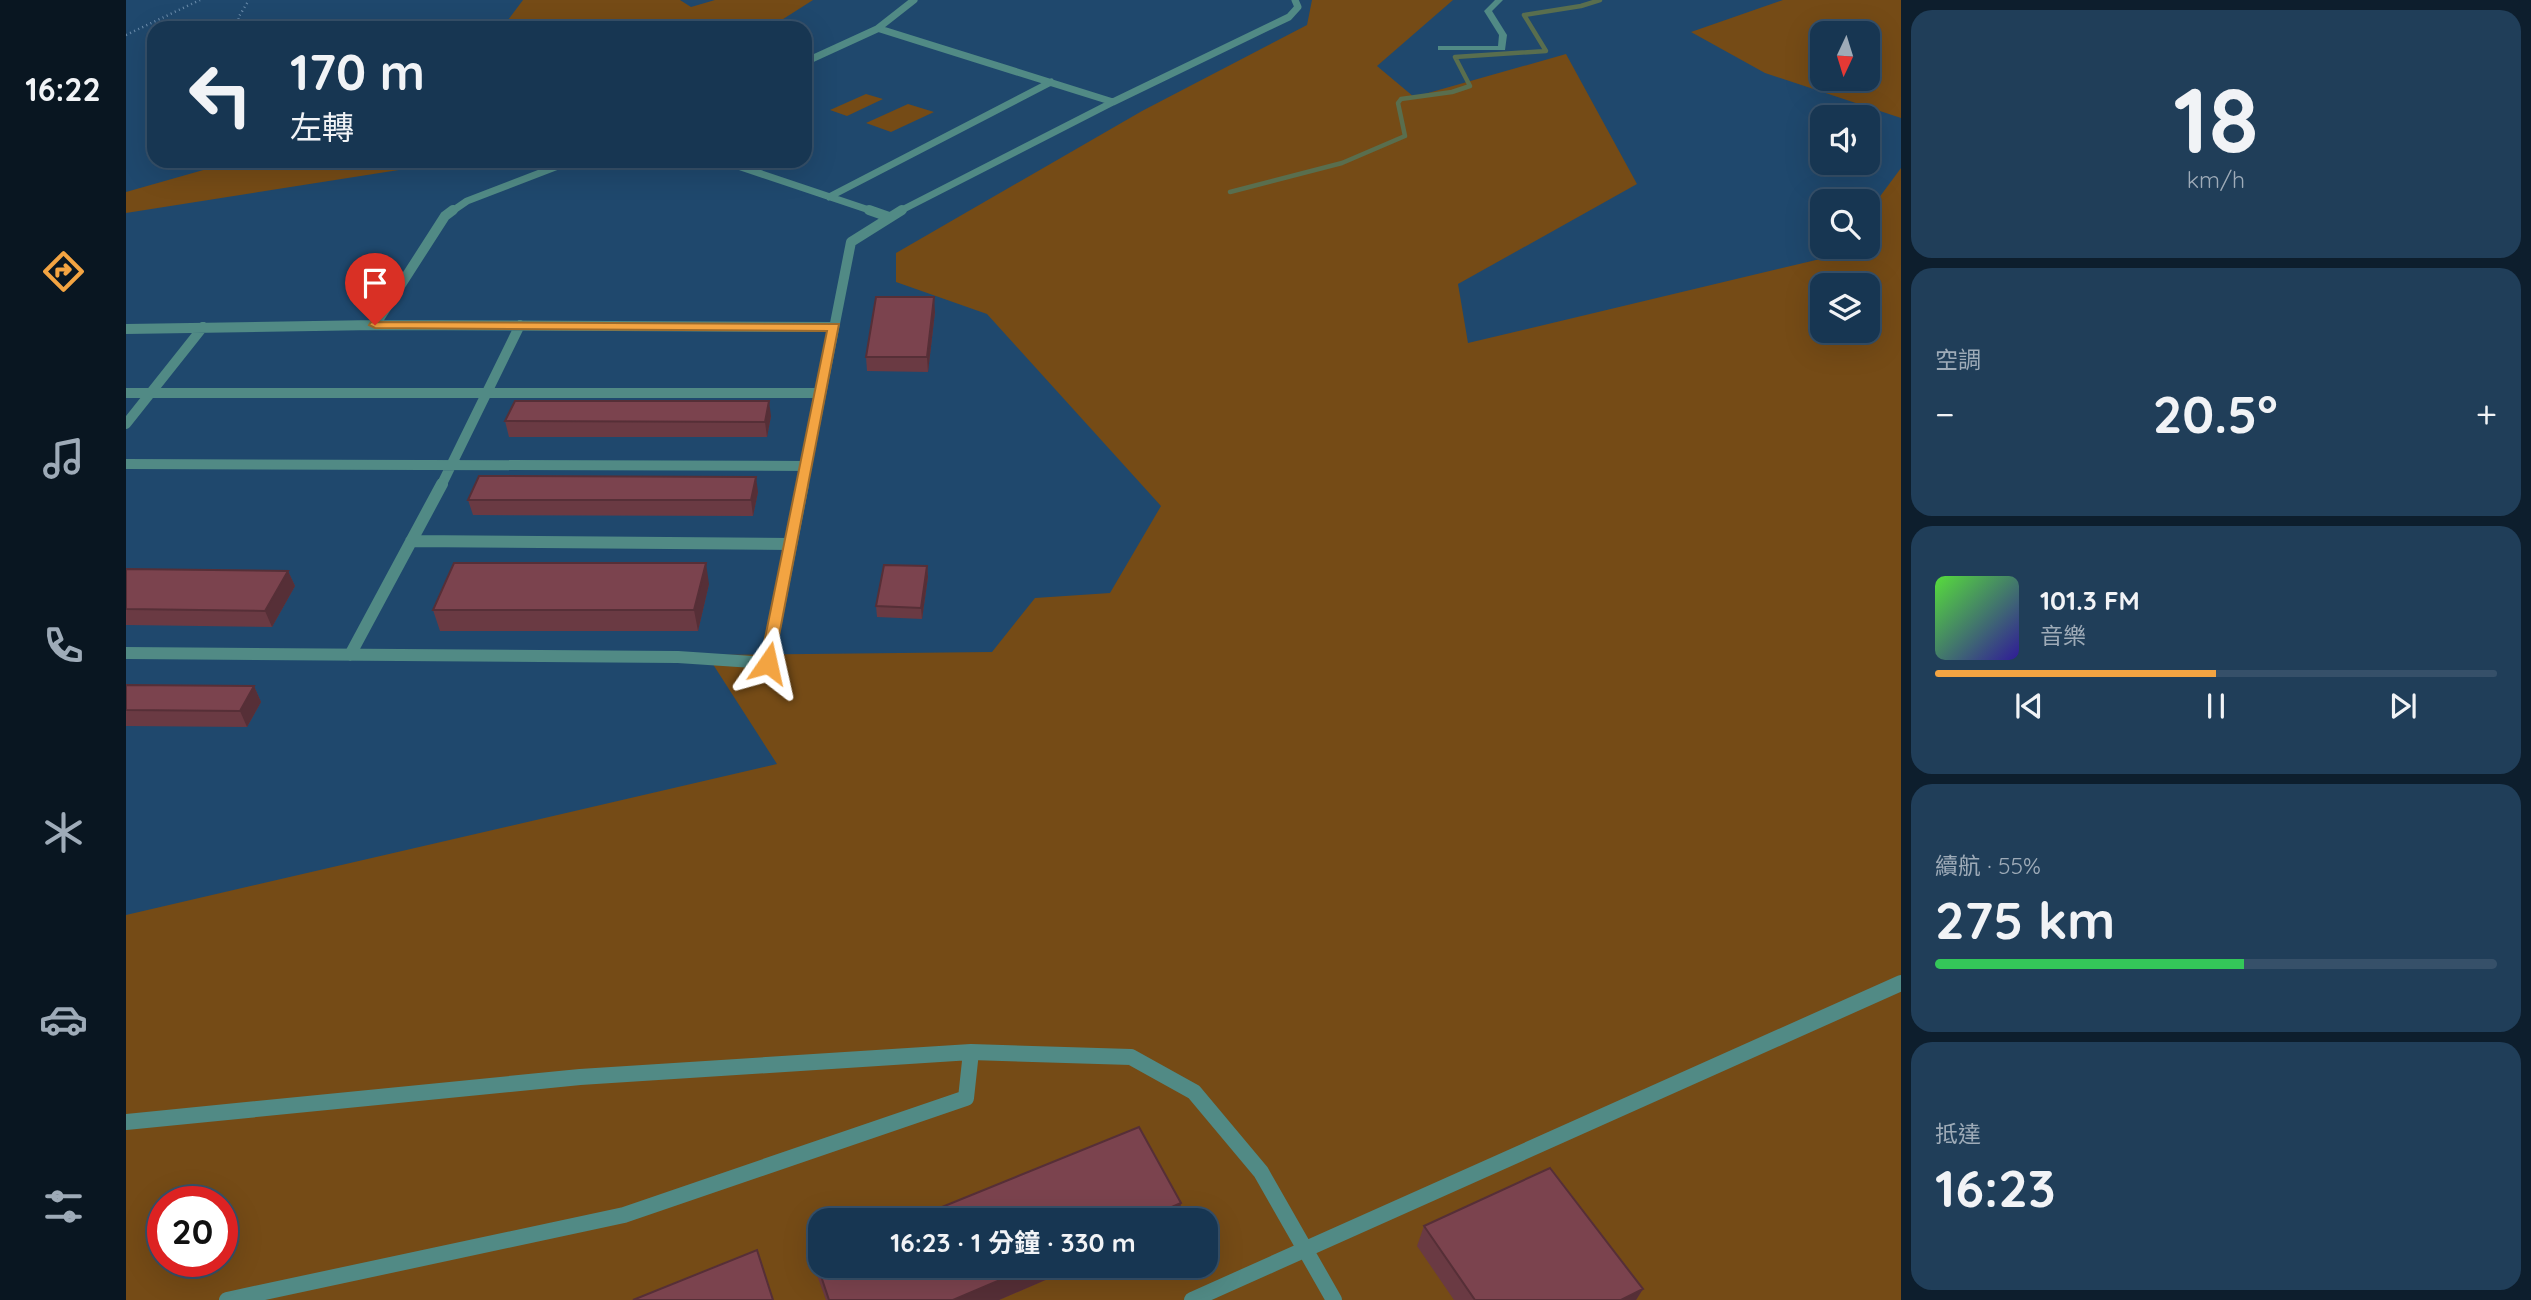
<!DOCTYPE html>
<html lang="zh-TW">
<meta charset="utf-8">
<style>
:root{--surface:#173652;--page:#203e59;--text:#f1f3f6;--muted:#9eabb8;--line:#365069;--accent:#f3a442}
body{margin:0;font-family:Quicksand,"Noto Sans TC",sans-serif;background:var(--page);color:var(--text);height:100vh;display:flex;flex-direction:column;font-size:26px;white-space:nowrap}
*{box-sizing:border-box;margin:0}
p{font-size:23px;color:var(--muted)}
.icon{flex:none;width:38px;height:38px;fill:none;stroke:currentColor;stroke-width:2;stroke-linecap:round;stroke-linejoin:round}
.map{position:relative;flex:1;overflow:hidden}
.panel{display:flex;flex-direction:column;gap:10px;padding:10px;background:#0d1e2d;width:630px}
.panel>*{flex:none}
.top-card{position:absolute;left:21px;top:21px;width:665px;height:147px;border-radius:21px;box-shadow:0 7px 28px #0002,0 0 0 2px var(--line);background:#173652;color:var(--text);overflow:hidden}
.needle{width:46px;rotate:184deg}
.buttons{position:absolute;left:1684px;top:21px;display:grid;gap:14px}
.buttons a{display:grid;place-items:center;width:70px;height:70px;border-radius:14px;background:var(--surface);box-shadow:0 7px 28px #0002,0 0 0 2px var(--line);font-size:35px}
.speed{position:absolute;left:21px;top:1186px;display:flex;gap:14px;font-size:35px;font-weight:700;text-align:center}
.speed>*{display:grid;place-content:center;width:91px;height:91px;border-radius:50%;background:var(--surface);box-shadow:0 7px 28px #0002,0 0 0 2px var(--line);line-height:1}
.speed .limit{border:10px solid #d22;background:#fff;color:#111}
.pin{position:absolute;display:grid;place-items:center;width:60px;height:60px;color:#fff;margin:-72px -30px;border-radius:50% 50% 50% 0;rotate:-45deg;box-shadow:0 0 7px #0007}
.pin .icon{rotate:45deg}
.me{position:absolute;width:77px;margin:-38px;rotate:11deg;stroke-linejoin:round;filter:drop-shadow(0 0 5px #0008)}
.turn{display:flex;align-items:center;gap:24px;height:147px;padding:0 28px;font-size:32px}
.turn .icon{width:91px;height:91px;stroke-width:2.5}
.turn b{display:block;font-size:49px;line-height:60px}
.big{font-size:52px;font-weight:700;line-height:1.1}
.panel .widget{flex:1;display:flex;flex-direction:column;justify-content:center;gap:10px;min-width:0;padding:0 24px;border-radius:21px;background:var(--page)}
.panel .dial{align-items:center;gap:0}
.dial b{font-size:91px;line-height:1}
.song{display:flex;align-items:center;gap:21px}
.cover{width:84px;height:84px;border-radius:10px;background:linear-gradient(135deg,hsl(110 70% 55%),hsl(250 70% 35%))}
.played{height:7px;border-radius:4px;background:linear-gradient(90deg,var(--accent) 50%,var(--line) 50%)}
.keys{display:flex;justify-content:space-around;direction:ltr}
.heat{display:flex;justify-content:space-between;align-items:center;font-size:38px;direction:ltr}
.charge{height:10px;border-radius:5px;background:linear-gradient(90deg,#34c759 55%,var(--line) 0)}
.trip{position:absolute;left:682px;top:1208px;width:410px;height:70px;border-radius:21px;background:var(--surface);box-shadow:0 7px 28px #0002,0 0 0 2px var(--line);font-weight:700;line-height:70px;text-align:center}
main{display:flex;flex:1;min-height:0}
.tabs{display:flex;flex-direction:column;width:126px;justify-content:space-around;align-items:center;background:#091621;color:var(--muted)}
.tabs .icon{width:49px;height:49px}
.tabs .current{color:var(--accent)}
.tabs b{font-size:32px;color:var(--text)}
.map>svg:first-child{display:block}
.green{fill:#754b16;fill-rule:evenodd}
.lines{fill:none;stroke-linecap:round;stroke-linejoin:round}
.stream{stroke:#596e4e;stroke-width:4.5}
.path{stroke:#6d8ead;stroke-width:2.5;stroke-dasharray:1 3.5;stroke-linecap:butt}
.lane-far3{stroke:#518a85;stroke-width:7}
.lane-far2{stroke:#518a85;stroke-width:10}
.lane-far1{stroke:#518a85;stroke-width:12}
.lane{stroke:#518a85;stroke-width:16}
.street{fill:#518a85;fill-rule:evenodd}
.wall{fill:#6a3a43}
.shaded-wall{fill:#562f37}
.building{fill:#7b434e;stroke:#562f37;stroke-width:2}
.route{fill:#f3a442;stroke:#9e6b2b;stroke-width:2}
</style>
<main>
<nav class="tabs">
<b>16:22</b>
<svg class="icon current" aria-label="directions" viewBox="0 0 24 24"><path d="M12 3l9 9-9 9-9-9zM9 14v-3h6M13 9l2 2-2 2"/></svg>
<svg class="icon" aria-label="music" viewBox="0 0 24 24"><path d="M9 18V5l10-2v13"/><circle cx="6" cy="18" r="3"/><circle cx="16" cy="16" r="3"/></svg>
<svg class="icon" aria-label="phone" viewBox="0 0 24 24"><path d="M5 4h4l2 5-3 2q2 4 5 5l2-3 5 2v4C11 20 4 13 5 4z"/></svg>
<svg class="icon" aria-label="climate" viewBox="0 0 24 24"><path d="M12 3v18M4 7l16 10M4 17L20 7"/></svg>
<svg class="icon" aria-label="car" viewBox="0 0 24 24"><path d="M5 17H2v-5l4-1 3-4h7l3 4 3 1v5h-3M9 17h6M6 11h13"/><circle cx="7" cy="17" r="2"/><circle cx="17" cy="17" r="2"/></svg>
<svg class="icon" aria-label="filters" viewBox="0 0 24 24"><path d="M4 7h16M4 17h16"/><circle cx="9" cy="7" r="2"/><circle cx="15" cy="17" r="2"/></svg>
</nav>
<div class="map">
<svg width="1775" height="1300" viewBox="0 0 1775 1300">
<rect width="100%" height="100%" fill="#1f486d"/>
<path class="green" d="M397,0H554L565,7L589,0H687L643,28H376Z
M1186,0H1327L1251,66L1288,97L1440,54L1511,184L1332,284L1342,343L1711,255L1717,247H1741V214L1775,168V1300H0V915L651,764L581,655L866,652L909,598L984,593L1035,506L861,314L770,282V253L1016,111L1181,25ZM1696,285H1741V331H1696ZM37,1202H96V1262H37ZM695,1220H1080V1265H695Z
M1657,0H1775V118L1639,73L1565,32ZM1741,33V79H1696V33Z
M740,94L757,99L721,116L704,110Z
M782,104L808,112L765,132L740,123Z
M109,161H330L0,213V192Z"/>
<g class="lines">
<path class="stream" d="M1104,192L1216,163L1279,136L1272,103L1275,99L1326,92L1344,86L1329,57L1420,51L1398,15L1455,6L1474,0"/>
<path class="path" d="M115,28L112,18L123,0
M0,35L74,0"/>
<path class="lane-far3" d="M754,29L987,102L1163,17L1172,7L1169,0
M679,62L751,29L788,0
M597,161L749,212
M703,197L925,82
M325,212L341,201L445,161
M772,212L987,102"/>
<path class="lane-far2" d="M743,210L763,217
M249,325L708,327
M0,329L249,325L319,216L327,210
M0,393H695
M0,424L77,327
M0,464L681,466
M315,486L394,325
M677,486L725,242L776,210"/>
<path class="lane-far1" d="M285,541L665,544
M0,653L552,657L642,663L677,484
M224,655L316,484"/>
<path class="lane" d="M845,1052L1005,1057L1068,1092L1135,1172L1208,1300
M0,1122L454,1077L845,1052L840,1098L498,1215L101,1300
M1066,1300L1775,983"/>
<path class="street" d="M1369,0H1377L1366,11L1381,35L1379,50H1312V46H1372L1373,35L1358,11Z"/>
</g>
<path class="wall" d="M809,312L802,372L741,371L740,357Z
M645,416L641,437H383L379,421Z
M632,492L627,516L347,515L342,500Z
M801,566L802,577L796,619L751,617L750,606Z
M0,569L162,571L169,586L146,627L0,625Z
M583,584L572,631H314L307,610Z
M0,685L128,686L135,702L121,727L0,726Z
M1298,1226L1517,1289L1510,1300H1328L1291,1246Z
M689,1258L695,1265H954L873,1300H700L692,1278Z"/>
<path class="shaded-wall" d="M808,297L809,312L802,372L801,357Z
M643,401L645,416L641,437L639,422Z
M630,477L632,492L627,516L625,500Z
M580,563L583,584L572,631L568,610Z
M801,566L802,577L796,619L795,608Z
M162,571L169,586L146,627L139,611Z
M128,686L135,702L121,727L114,711Z
M1055,1203L1053,1220H1016Z
M909,1265H954L873,1300H827Z
M1517,1289L1510,1300H1495Z"/>
<path class="building" d="M750,297H808L801,357H740Z
M389,401H643L639,422L379,421Z
M353,476L630,477L625,500H342Z
M328,563H580L568,610H307Z
M758,565L801,566L795,608L750,606Z
M0,569L162,571L139,611L0,609Z
M0,685L128,686L114,711L0,710Z
M1013,1127L1055,1203L1016,1220H784Z
M1424,1168L1517,1289L1495,1300H1349L1298,1226Z
M631,1250L647,1300H507Z
M695,1256V1265H909L827,1300H703L689,1258Z"/>
<path class="route" d="M245,322L713,324L647,667H636L634,663L701,331L249,328L243,325Z"/>
</svg>
<div class="buttons">
<a><svg class="needle" viewBox="-14 -14 28 28"><path d="M0-13l5 13h-10z" fill="#e53935"/><path d="M0 13l5-13h-10z" fill="#9eabb8"/></svg></a>
<a><svg class="icon" aria-label="sound" viewBox="0 0 24 24"><path d="M4 9h4l5-4v14l-5-4H4zM17 9q2 3 0 6"/></svg></a>
<a><svg class="icon" aria-label="search" viewBox="0 0 24 24"><circle cx="10" cy="10" r="6"/><path d="M15 15l6 6"/></svg></a>
<a><svg class="icon" aria-label="layers" viewBox="0 0 24 24"><path d="M12 4l9 5-9 5-9-5zM3 14l9 5 9-5"/></svg></a>
</div>
<div class="speed"><div class="limit">20</div></div>
<div class="pin" style="left:249px;top:325px;background:#d93025"><svg class="icon" aria-label="arrive" viewBox="0 0 24 24"><path d="M6 21V4h12l-3 4 3 4H6"/></svg></div>
<svg class="me" style="left:642px;top:663px" viewBox="-20 -20 40 40"><path d="M0-17L14 15 0 8-14 15z" fill="#f3a442" stroke="#fff" stroke-width="4"/></svg>
<div class="trip">16:23 · 1 分鐘 · 330 m</div>
<div class="top-card">
<div class="turn"><svg class="icon" aria-label="left" viewBox="0 0 24 24"><path d="M17 20v-9H6M10 6l-5 5 5 5"/></svg><div><b>170 m</b>左轉</div></div>
</div>
</div>
<section class="panel">
<div class="widget dial"><b>18</b><p>km/h</p></div>
<div class="widget"><p>空調</p>
<div class="heat"><a>−</a><b class="big">20.5°</b><a>+</a></div>
</div>
<div class="widget">
<div class="song"><i class="cover"></i><div><b>101.3 FM</b><p>音樂</p></div></div>
<div class="played"></div>
<div class="keys"><svg class="icon" aria-label="previous" viewBox="0 0 24 24"><path d="M18 5L8 12l10 7zM5 5v14"/></svg><svg class="icon" aria-label="pause" viewBox="0 0 24 24"><path d="M8 5v14M16 5v14"/></svg><svg class="icon" aria-label="next" viewBox="0 0 24 24"><path d="M6 5l10 7-10 7zM19 5v14"/></svg></div>
</div>
<div class="widget"><p>續航 · 55%</p><b class="big">275 km</b><div class="charge"></div></div>
<div class="widget"><p>抵達</p><b class="big">16:23</b></div>
</section>
</main>
